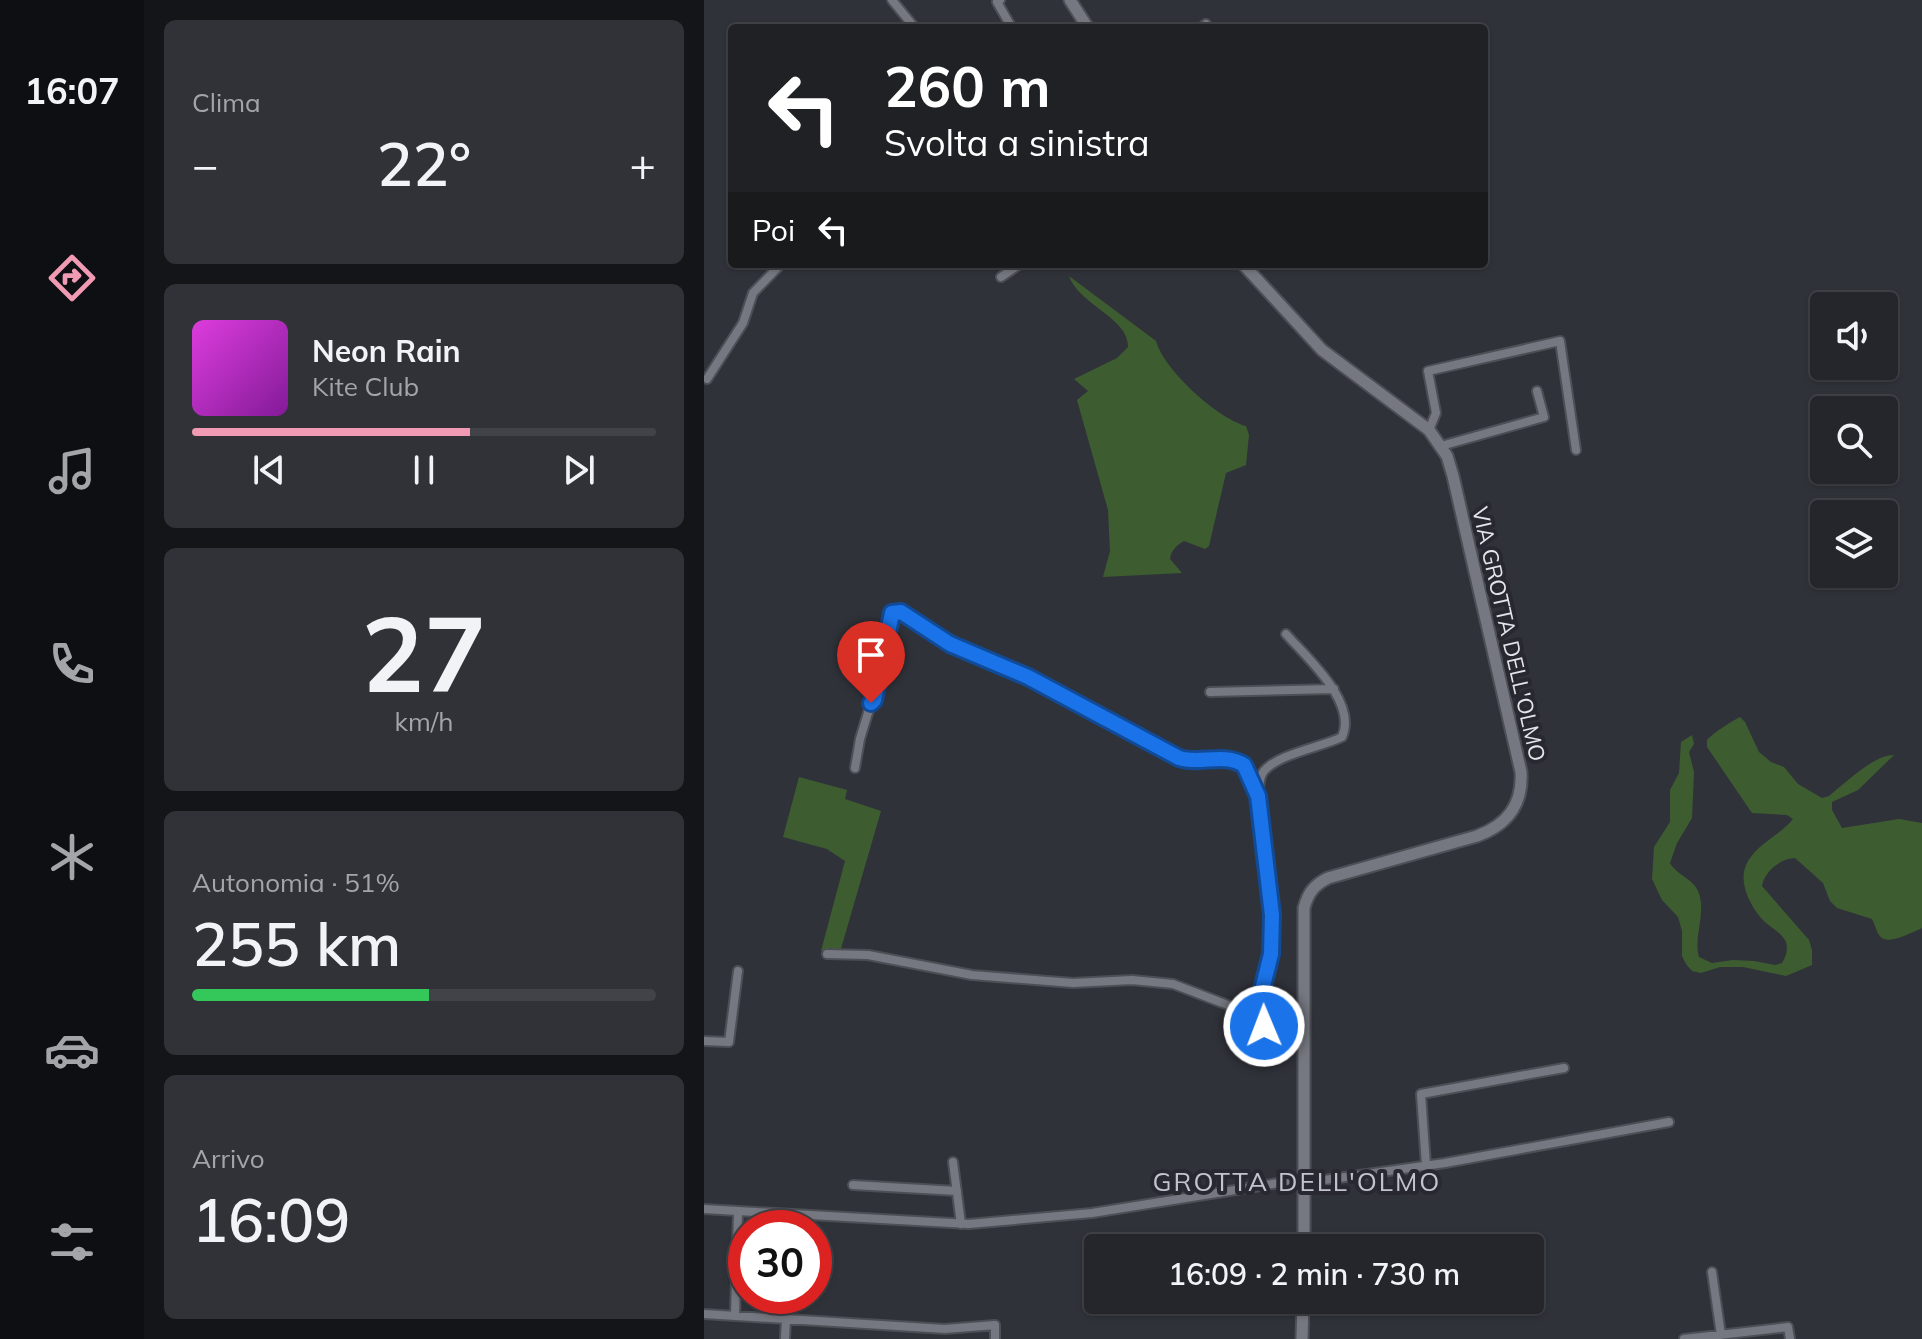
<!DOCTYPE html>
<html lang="it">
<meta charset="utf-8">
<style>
:root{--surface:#24262c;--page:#303238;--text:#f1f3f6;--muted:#a3a5a9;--line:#414348;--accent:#f19ab3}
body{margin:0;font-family:Mulish,sans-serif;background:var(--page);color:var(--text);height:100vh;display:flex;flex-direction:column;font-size:30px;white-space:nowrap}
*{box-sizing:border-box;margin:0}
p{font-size:26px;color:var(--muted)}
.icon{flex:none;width:44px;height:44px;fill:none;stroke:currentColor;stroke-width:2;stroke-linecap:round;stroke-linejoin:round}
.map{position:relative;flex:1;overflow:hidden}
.panel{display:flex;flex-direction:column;gap:20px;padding:20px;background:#141518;width:560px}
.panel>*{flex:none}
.banner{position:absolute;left:24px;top:24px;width:760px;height:244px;border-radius:8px;box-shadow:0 2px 6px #0004,0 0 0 2px var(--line);background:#202124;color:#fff;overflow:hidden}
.fabs{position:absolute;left:1106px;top:292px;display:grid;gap:16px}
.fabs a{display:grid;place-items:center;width:88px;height:88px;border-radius:8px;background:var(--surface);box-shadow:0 2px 6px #0004,0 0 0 2px var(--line);font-size:40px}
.speed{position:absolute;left:24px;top:1210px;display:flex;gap:16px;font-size:40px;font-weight:700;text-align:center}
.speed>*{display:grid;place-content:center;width:104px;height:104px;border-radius:50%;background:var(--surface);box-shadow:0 2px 6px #0004,0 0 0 2px var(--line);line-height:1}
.speed .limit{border:12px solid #d22;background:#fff;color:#111}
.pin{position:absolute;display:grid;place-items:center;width:68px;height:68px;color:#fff;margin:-82px -34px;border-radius:50% 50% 50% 0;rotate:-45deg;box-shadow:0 0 8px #0007}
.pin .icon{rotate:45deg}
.me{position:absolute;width:88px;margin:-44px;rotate:359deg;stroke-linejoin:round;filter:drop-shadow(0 0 6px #0008)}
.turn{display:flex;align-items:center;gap:28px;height:168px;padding:0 24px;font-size:36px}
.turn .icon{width:104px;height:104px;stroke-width:2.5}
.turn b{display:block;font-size:56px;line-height:68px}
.then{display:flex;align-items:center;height:76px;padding:0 24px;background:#0003;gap:16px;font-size:30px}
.big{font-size:60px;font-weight:600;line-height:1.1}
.panel .tile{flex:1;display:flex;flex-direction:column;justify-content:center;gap:12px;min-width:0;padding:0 28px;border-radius:12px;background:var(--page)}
.panel .dial{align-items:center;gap:0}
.dial b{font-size:104px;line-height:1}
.song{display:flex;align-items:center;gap:24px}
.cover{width:96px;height:96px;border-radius:12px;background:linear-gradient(135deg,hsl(300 70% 55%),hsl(290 70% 35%))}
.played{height:8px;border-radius:4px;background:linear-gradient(90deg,var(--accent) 60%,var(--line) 60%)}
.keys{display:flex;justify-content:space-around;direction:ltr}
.heat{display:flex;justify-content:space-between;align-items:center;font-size:44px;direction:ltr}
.charge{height:12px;border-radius:6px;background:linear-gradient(90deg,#34c759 51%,var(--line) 0)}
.trip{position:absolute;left:380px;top:1234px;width:460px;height:80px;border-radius:8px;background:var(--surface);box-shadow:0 2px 6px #0004,0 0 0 2px var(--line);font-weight:600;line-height:80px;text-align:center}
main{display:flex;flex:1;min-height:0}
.menu{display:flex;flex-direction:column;width:144px;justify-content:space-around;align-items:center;background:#0e0f12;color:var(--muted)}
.menu .icon{width:56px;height:56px}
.menu .on{color:var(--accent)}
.menu b{font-size:36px;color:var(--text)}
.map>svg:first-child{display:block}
.green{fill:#3d5d30}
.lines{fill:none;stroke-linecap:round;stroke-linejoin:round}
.street-casing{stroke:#4d4f56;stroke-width:12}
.secondary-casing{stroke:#4d4f56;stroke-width:15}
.street{stroke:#767881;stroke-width:8}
.secondary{stroke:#767881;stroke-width:11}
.route-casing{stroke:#114b97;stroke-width:20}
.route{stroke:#1a73e8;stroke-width:14}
.labels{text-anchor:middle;stroke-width:8;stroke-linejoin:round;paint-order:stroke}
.street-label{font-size:22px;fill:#e5e6ec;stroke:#272830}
.quarter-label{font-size:26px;letter-spacing:2px;fill:#c1c3cd;stroke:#272830}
</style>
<main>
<nav class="menu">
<b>16:07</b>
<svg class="icon on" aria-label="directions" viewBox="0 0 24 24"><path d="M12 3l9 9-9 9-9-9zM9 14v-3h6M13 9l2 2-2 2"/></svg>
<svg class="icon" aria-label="music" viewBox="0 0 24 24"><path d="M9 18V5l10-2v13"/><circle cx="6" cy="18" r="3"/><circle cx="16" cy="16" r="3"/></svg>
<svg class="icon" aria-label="phone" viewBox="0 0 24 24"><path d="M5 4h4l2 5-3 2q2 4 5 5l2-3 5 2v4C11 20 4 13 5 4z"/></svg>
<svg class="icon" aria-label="climate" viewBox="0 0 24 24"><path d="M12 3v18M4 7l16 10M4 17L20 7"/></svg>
<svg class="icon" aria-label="car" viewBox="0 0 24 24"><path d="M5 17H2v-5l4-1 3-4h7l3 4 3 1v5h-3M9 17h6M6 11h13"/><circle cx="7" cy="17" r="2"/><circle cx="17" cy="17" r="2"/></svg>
<svg class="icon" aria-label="filters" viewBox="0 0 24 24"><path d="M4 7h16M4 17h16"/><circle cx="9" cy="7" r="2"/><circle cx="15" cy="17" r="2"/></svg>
</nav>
<section class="panel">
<div class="tile"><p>Clima</p>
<div class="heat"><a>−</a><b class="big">22°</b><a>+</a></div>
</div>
<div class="tile">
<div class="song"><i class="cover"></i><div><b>Neon Rain</b><p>Kite Club</p></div></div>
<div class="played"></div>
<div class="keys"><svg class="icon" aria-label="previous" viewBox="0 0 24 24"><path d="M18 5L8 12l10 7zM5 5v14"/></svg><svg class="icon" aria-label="pause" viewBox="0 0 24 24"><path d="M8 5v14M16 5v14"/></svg><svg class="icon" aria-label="next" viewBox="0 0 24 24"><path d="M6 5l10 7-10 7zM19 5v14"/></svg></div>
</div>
<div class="tile dial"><b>27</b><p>km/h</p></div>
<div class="tile"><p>Autonomia · 51%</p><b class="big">255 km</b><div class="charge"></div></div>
<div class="tile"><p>Arrivo</p><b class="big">16:09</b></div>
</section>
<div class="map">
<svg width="1218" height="1339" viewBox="0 0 1218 1339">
<rect width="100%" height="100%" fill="#30323a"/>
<path class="green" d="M365,276L452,341C460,370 513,418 542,426L545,435L542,465L522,473L505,546L501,549L480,541C473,545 467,550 466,559L478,573L399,577L406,551L404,510L373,400L384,391L370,379L413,358L424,347C425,318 375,305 365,276Z
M1036,717L1041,722L1055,752L1067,762L1080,767L1094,784L1118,798L1125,796C1140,784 1171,754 1190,755L1154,790L1128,802V810L1138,828L1195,819L1218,823V928C1209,932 1187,944 1178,938C1173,935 1171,924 1168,919L1133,908L1126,901L1119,883L1091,858C1077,858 1060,872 1058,886L1105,940L1108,950V965L1082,976L1039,967H1016L997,973L988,971L982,964L978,956V931L974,917L958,900L948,879L950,847L966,822V790L975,773L977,742L988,735L990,744L985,752L990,772L988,818L973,843L966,863C973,875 989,879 994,891C1003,912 989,937 995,957L1008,963L1029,960L1050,961L1071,965L1078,963C1082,957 1085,947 1081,940C1077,933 1068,928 1062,923C1049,911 1035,886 1041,868C1049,845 1076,836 1089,819L1083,815L1048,813L1003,747V740C1010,732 1027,722 1036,717Z
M95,777L143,790L141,799L177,811L136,952L117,951L141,861L123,849L79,837Z"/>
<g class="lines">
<defs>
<path id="street" d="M188,0L211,28
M296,0L293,2L308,28
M497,28L502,24
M297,277L316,264
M3,379L39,323L49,293L77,264
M725,430L732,413L724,371L856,341L872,450
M737,446L840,417L833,391
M506,692L630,689
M151,768L156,739L167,703L170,700L188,613L197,612L246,644L324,677L475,758C496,764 532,747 545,771C549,779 551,788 554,796
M123,954L164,955L268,975L369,983L428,980L469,984L529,1007L577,1040L600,1038
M560,1026C556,997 564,981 567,953C569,938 569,920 567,904C564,881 546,787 560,771C574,754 618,747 638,737C654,702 602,657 582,634
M0,1041L25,1042L34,971
M249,1162L257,1224
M722,1165L717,1094L860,1068
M149,1185L253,1191
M0,1209L265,1224L388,1213L581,1182L599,1183L741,1163L965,1122
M1008,1272L1017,1335
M0,1314L241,1329L291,1325V1339
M31,1316L34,1213
M81,1339L82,1319
M980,1339L1084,1327L1086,1339"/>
<path id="secondary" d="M366,0L384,28
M539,264L618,350L725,430L743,456L749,476L817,772C819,805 803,825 773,836L624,878C610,885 604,893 600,908V1248
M598,1339L599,1300"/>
</defs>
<use href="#street" class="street-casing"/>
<use href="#secondary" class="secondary-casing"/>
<use href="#street" class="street"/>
<use href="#secondary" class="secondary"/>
</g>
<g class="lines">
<defs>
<path id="route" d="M167,703L170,700L188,613L197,612L246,644L324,677L475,758C497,765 519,752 540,765L554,796L568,915L567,954L559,986L558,1008L560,1026"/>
</defs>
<use href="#route" class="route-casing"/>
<use href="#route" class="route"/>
</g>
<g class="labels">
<g class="street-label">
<text transform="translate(805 634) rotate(77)" y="8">VIA GROTTA DELL'OLMO</text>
</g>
<g class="quarter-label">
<text x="593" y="1191">GROTTA DELL'OLMO</text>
</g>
</g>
</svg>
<div class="fabs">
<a><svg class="icon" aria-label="sound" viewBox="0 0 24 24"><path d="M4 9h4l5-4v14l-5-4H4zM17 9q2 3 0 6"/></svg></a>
<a><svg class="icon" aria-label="search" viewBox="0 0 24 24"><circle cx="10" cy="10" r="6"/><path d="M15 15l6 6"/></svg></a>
<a><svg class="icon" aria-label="layers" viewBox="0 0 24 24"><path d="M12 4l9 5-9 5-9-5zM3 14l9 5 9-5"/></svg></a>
</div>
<div class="speed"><div class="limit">30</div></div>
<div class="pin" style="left:167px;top:703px;background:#d93025"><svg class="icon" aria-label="arrive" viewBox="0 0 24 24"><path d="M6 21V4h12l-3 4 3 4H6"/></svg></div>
<svg class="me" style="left:560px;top:1026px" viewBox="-20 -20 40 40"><circle r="17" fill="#1a73e8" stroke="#fff" stroke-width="3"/><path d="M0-11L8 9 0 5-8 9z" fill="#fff"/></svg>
<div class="trip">16:09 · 2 min · 730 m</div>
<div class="banner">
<div class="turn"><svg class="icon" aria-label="left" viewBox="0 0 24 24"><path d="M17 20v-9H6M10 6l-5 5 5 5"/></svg><div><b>260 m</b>Svolta a sinistra</div></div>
<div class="then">Poi<svg class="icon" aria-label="left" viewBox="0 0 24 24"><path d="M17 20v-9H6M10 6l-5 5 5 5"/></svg></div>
</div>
</div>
</main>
